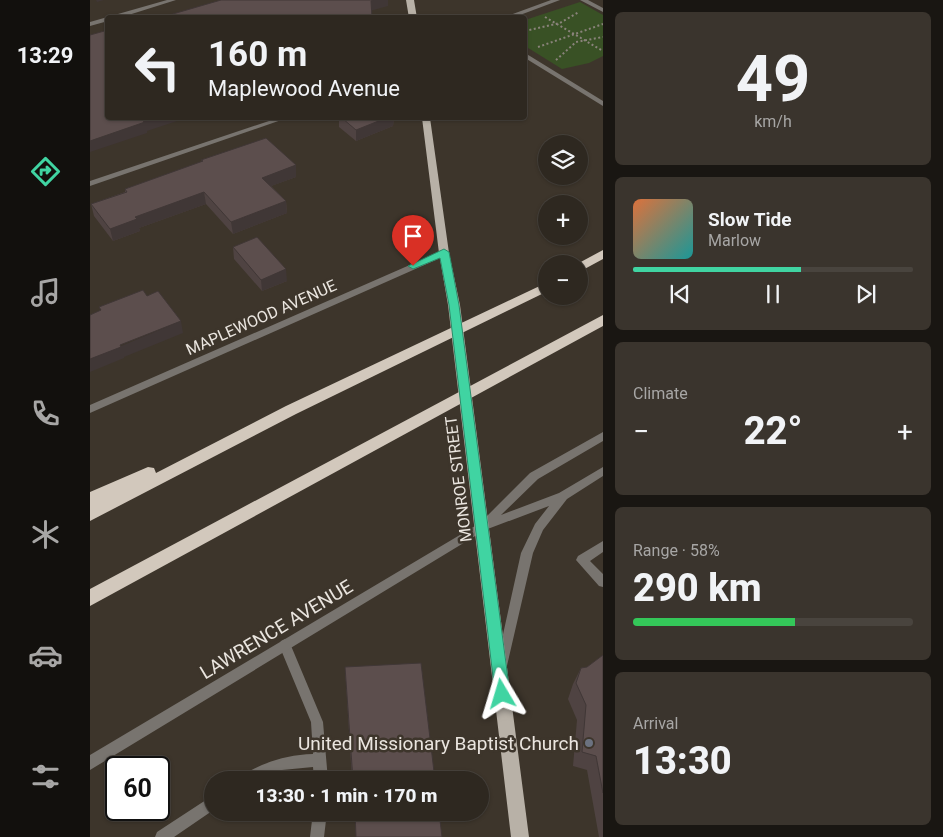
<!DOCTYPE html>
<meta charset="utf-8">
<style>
:root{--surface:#2e2820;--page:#3a342d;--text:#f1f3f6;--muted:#a7a6a5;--line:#49443e;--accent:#40d4a2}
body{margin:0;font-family:Roboto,sans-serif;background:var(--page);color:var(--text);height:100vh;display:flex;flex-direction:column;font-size:19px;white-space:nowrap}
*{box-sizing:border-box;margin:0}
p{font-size:16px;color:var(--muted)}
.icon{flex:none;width:28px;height:28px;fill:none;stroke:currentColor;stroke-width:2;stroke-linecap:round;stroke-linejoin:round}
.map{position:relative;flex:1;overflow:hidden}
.panel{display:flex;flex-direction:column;gap:12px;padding:12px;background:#191612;width:340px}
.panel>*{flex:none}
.banner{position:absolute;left:15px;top:15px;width:422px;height:105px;border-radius:5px;box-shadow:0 1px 4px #0004,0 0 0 1px var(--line);background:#2e2820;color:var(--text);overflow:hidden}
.buttons{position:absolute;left:448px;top:135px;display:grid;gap:10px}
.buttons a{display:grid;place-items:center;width:50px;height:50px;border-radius:50%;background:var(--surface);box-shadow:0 1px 4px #0004,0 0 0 1px var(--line);font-size:25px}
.speed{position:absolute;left:15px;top:756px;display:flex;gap:10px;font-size:25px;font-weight:700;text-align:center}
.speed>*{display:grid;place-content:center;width:65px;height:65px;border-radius:50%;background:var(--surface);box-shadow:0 1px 4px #0004,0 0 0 1px var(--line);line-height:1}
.speed .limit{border:2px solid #111;border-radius:8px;background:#fff;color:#111}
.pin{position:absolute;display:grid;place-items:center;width:42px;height:42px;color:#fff;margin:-51px -21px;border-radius:50% 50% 50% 0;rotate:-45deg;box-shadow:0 0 5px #0007}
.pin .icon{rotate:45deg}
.me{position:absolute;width:55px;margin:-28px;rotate:353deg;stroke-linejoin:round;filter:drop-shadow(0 0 4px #0008)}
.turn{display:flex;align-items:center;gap:18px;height:105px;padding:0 20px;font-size:22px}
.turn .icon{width:65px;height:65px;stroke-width:2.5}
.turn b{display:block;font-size:35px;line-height:42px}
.big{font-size:38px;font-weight:800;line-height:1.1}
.panel .widget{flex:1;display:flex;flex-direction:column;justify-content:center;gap:8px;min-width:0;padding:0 18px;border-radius:8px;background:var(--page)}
.panel .dial{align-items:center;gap:0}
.dial b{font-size:65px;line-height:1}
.song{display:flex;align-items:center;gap:15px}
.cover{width:60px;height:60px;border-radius:8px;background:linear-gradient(135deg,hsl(20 70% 55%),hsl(180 70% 35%))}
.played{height:5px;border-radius:2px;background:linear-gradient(90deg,var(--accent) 60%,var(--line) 60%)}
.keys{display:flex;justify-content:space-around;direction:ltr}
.heat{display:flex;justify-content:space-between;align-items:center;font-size:28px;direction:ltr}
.charge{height:8px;border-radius:4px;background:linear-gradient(90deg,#34c759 58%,var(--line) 0)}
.trip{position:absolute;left:114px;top:771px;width:285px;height:50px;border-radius:25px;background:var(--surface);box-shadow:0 1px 4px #0004,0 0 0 1px var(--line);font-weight:800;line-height:50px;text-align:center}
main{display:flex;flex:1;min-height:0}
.menu{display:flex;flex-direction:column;width:90px;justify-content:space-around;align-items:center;background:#12100d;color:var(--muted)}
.menu .icon{width:35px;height:35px}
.menu .selected{color:var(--accent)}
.menu b{font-size:22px;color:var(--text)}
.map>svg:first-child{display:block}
.green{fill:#395125}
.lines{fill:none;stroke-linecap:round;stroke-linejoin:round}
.path{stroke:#8a837b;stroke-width:2;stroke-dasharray:2 2.5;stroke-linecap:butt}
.service{fill:#78746f;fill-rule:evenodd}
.minor{fill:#78746f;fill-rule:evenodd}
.tertiary{fill:#78746f;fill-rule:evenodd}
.primary{fill:#b8b1a7;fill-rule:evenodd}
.motorway{fill:#d2c8bc;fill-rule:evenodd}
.wall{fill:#4f4342}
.shaded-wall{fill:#403736}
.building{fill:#5c4e4d;stroke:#403736}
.route{fill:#40d4a2;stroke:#2a8a69}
.worship-dot{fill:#6b7280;stroke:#3d352b;stroke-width:2}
.labels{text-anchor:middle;stroke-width:5;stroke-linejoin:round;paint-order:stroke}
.street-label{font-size:16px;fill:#eae5df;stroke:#3d352b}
.near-street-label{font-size:19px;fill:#eae5df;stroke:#3d352b}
.near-poi-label{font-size:19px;fill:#eae5df;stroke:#3d352b;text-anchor:end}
</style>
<main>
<nav class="menu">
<b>13:29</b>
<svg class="icon selected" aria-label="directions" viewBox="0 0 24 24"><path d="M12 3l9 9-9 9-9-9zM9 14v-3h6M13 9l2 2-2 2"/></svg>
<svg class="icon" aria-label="music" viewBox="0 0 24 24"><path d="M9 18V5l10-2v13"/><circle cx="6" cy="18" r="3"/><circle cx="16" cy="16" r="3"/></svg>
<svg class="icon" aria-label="phone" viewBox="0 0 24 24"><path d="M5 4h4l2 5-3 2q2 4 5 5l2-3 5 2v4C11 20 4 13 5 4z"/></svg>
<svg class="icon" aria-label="climate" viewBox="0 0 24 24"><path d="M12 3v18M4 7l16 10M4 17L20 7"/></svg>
<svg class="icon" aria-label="car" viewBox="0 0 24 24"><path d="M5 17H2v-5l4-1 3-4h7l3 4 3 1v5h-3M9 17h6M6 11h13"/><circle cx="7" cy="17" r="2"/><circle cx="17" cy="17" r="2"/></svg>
<svg class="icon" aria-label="filters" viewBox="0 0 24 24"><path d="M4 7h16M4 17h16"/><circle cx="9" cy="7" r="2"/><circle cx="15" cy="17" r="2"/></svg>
</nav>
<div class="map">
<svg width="513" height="837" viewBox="0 0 513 837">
<rect width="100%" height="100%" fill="#3d352b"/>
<path class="green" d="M490,2L513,15V56L499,63L472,69L435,46V20Z"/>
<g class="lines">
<path class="path" d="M455,17L513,51
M435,31L470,23L489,12
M448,47L513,24
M466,60L486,42L513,37"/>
<path class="service" d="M490,0H498L513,8V12Z
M513,541V552L500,561L513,574V587L509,586L486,560L488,556Z
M195,639L199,641L233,722L238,780H224L223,767L192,770L170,780H150L152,775C175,762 196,755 223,754L221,722L189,645L191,641Z
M122,796V811L84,837H65L67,832Z
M223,812H237L234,837H220Z"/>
<path class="minor" d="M77,0H86L29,18H18V21L0,26V22Z
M461,0H470L422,18H412Z
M435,53L513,101V106L435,58Z
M188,118H197L0,186V181Z
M354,250L357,251V255L0,413V405Z"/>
<path class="tertiary" d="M513,432V441L448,479L411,515L469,493L513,467V476L477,499L453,530L443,553L416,670L412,672L408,670L406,666L431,553L445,524L459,506L395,530L0,770V755L390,523L440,473Z"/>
<path class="primary" d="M316,0H324L327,18H319Z
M332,118H340L359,253L370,305L439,837H421L358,305L349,253Z"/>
<path class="motorway" d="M513,250V259L489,272V264H487Z
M456,283V292L206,414L0,521V506L3,505L0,506V492L58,467L64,468L66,473L196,406Z
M513,315V326L0,606V589Z"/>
</g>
<path class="wall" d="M249,118H304L303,126L266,141L249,127Z
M111,160L206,177L181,186L196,201L197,213L143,234L116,204L49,228L50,231L23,241L4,216L1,204L35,192V189L112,162Z
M143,247L197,281L172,291L144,259Z
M513,655V837H509L497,770L483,766L487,720L478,699L483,684L491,668L497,667Z
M255,667L345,780H262Z"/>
<path class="shaded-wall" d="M6,0H14L7,2Z
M284,0H298V6L280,11L281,1Z
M62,118H96L57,131V133L0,152V141Z
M296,118H304L303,126L266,141V130Z
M206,165V177L173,189L172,178Z
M114,192L116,204L49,228L50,231L23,241L20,229L45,217Z
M196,201L197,213L143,234L141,222Z
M196,269L197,281L172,291L171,280Z
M91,321L93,333L34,357V358L0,372V359Z"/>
<path class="building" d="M131,0H284L281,1L282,18H69Z
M18,30V118H62L53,121L55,122L0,141V35Z
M252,118H296L266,130Z
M176,138L206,165L172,178L196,201L141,222L114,192L45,217L47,219L20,229L1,204L37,192L35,189L113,161L111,160Z
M167,237L196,269L171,280L143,247Z
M53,290L57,296L68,291L91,321L30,345L31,347L0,359V315L11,310L9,307Z
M513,655V793L506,756L492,752L496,705L486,683L491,668L497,667Z
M331,663L345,780H263L255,667Z
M265,812H349L352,837H266Z"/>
<path class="route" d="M354,249L359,252L369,305L420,694L417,699L412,702L407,699L405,694L359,305L350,258L323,269L318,266Z"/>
<circle class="worship-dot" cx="499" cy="743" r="5"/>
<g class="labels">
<g class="street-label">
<text transform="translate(171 317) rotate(-24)" y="6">MAPLEWOOD AVENUE</text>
<text transform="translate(368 479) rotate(-97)" y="6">MONROE STREET</text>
</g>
<g class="near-street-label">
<text transform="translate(186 629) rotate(-31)" y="7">LAWRENCE AVENUE</text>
</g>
<g class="near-poi-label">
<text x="489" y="750">United Missionary Baptist Church</text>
</g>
</g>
</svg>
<div class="buttons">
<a><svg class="icon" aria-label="layers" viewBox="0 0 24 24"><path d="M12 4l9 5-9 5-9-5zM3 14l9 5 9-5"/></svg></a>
<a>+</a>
<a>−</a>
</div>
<div class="speed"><div class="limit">60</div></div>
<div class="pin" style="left:323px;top:266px;background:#d93025"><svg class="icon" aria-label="arrive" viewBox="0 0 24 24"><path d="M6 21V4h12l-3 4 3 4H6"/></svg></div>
<svg class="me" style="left:412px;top:694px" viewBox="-20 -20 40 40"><path d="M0-17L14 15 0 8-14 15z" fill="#40d4a2" stroke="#fff" stroke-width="4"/></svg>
<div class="trip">13:30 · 1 min · 170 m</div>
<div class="banner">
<div class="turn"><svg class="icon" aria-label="left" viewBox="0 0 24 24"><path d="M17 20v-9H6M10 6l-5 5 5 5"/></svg><div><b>160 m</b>Maplewood Avenue</div></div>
</div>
</div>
<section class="panel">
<div class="widget dial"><b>49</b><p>km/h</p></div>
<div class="widget">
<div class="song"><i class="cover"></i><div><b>Slow Tide</b><p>Marlow</p></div></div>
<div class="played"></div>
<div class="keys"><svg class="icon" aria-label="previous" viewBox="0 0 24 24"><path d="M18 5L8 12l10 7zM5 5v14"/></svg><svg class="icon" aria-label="pause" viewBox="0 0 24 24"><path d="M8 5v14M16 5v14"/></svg><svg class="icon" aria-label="next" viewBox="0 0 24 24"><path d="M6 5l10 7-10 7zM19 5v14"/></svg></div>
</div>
<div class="widget"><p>Climate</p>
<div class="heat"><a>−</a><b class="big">22°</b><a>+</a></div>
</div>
<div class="widget"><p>Range · 58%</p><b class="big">290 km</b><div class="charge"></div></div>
<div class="widget"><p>Arrival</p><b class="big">13:30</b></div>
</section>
</main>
